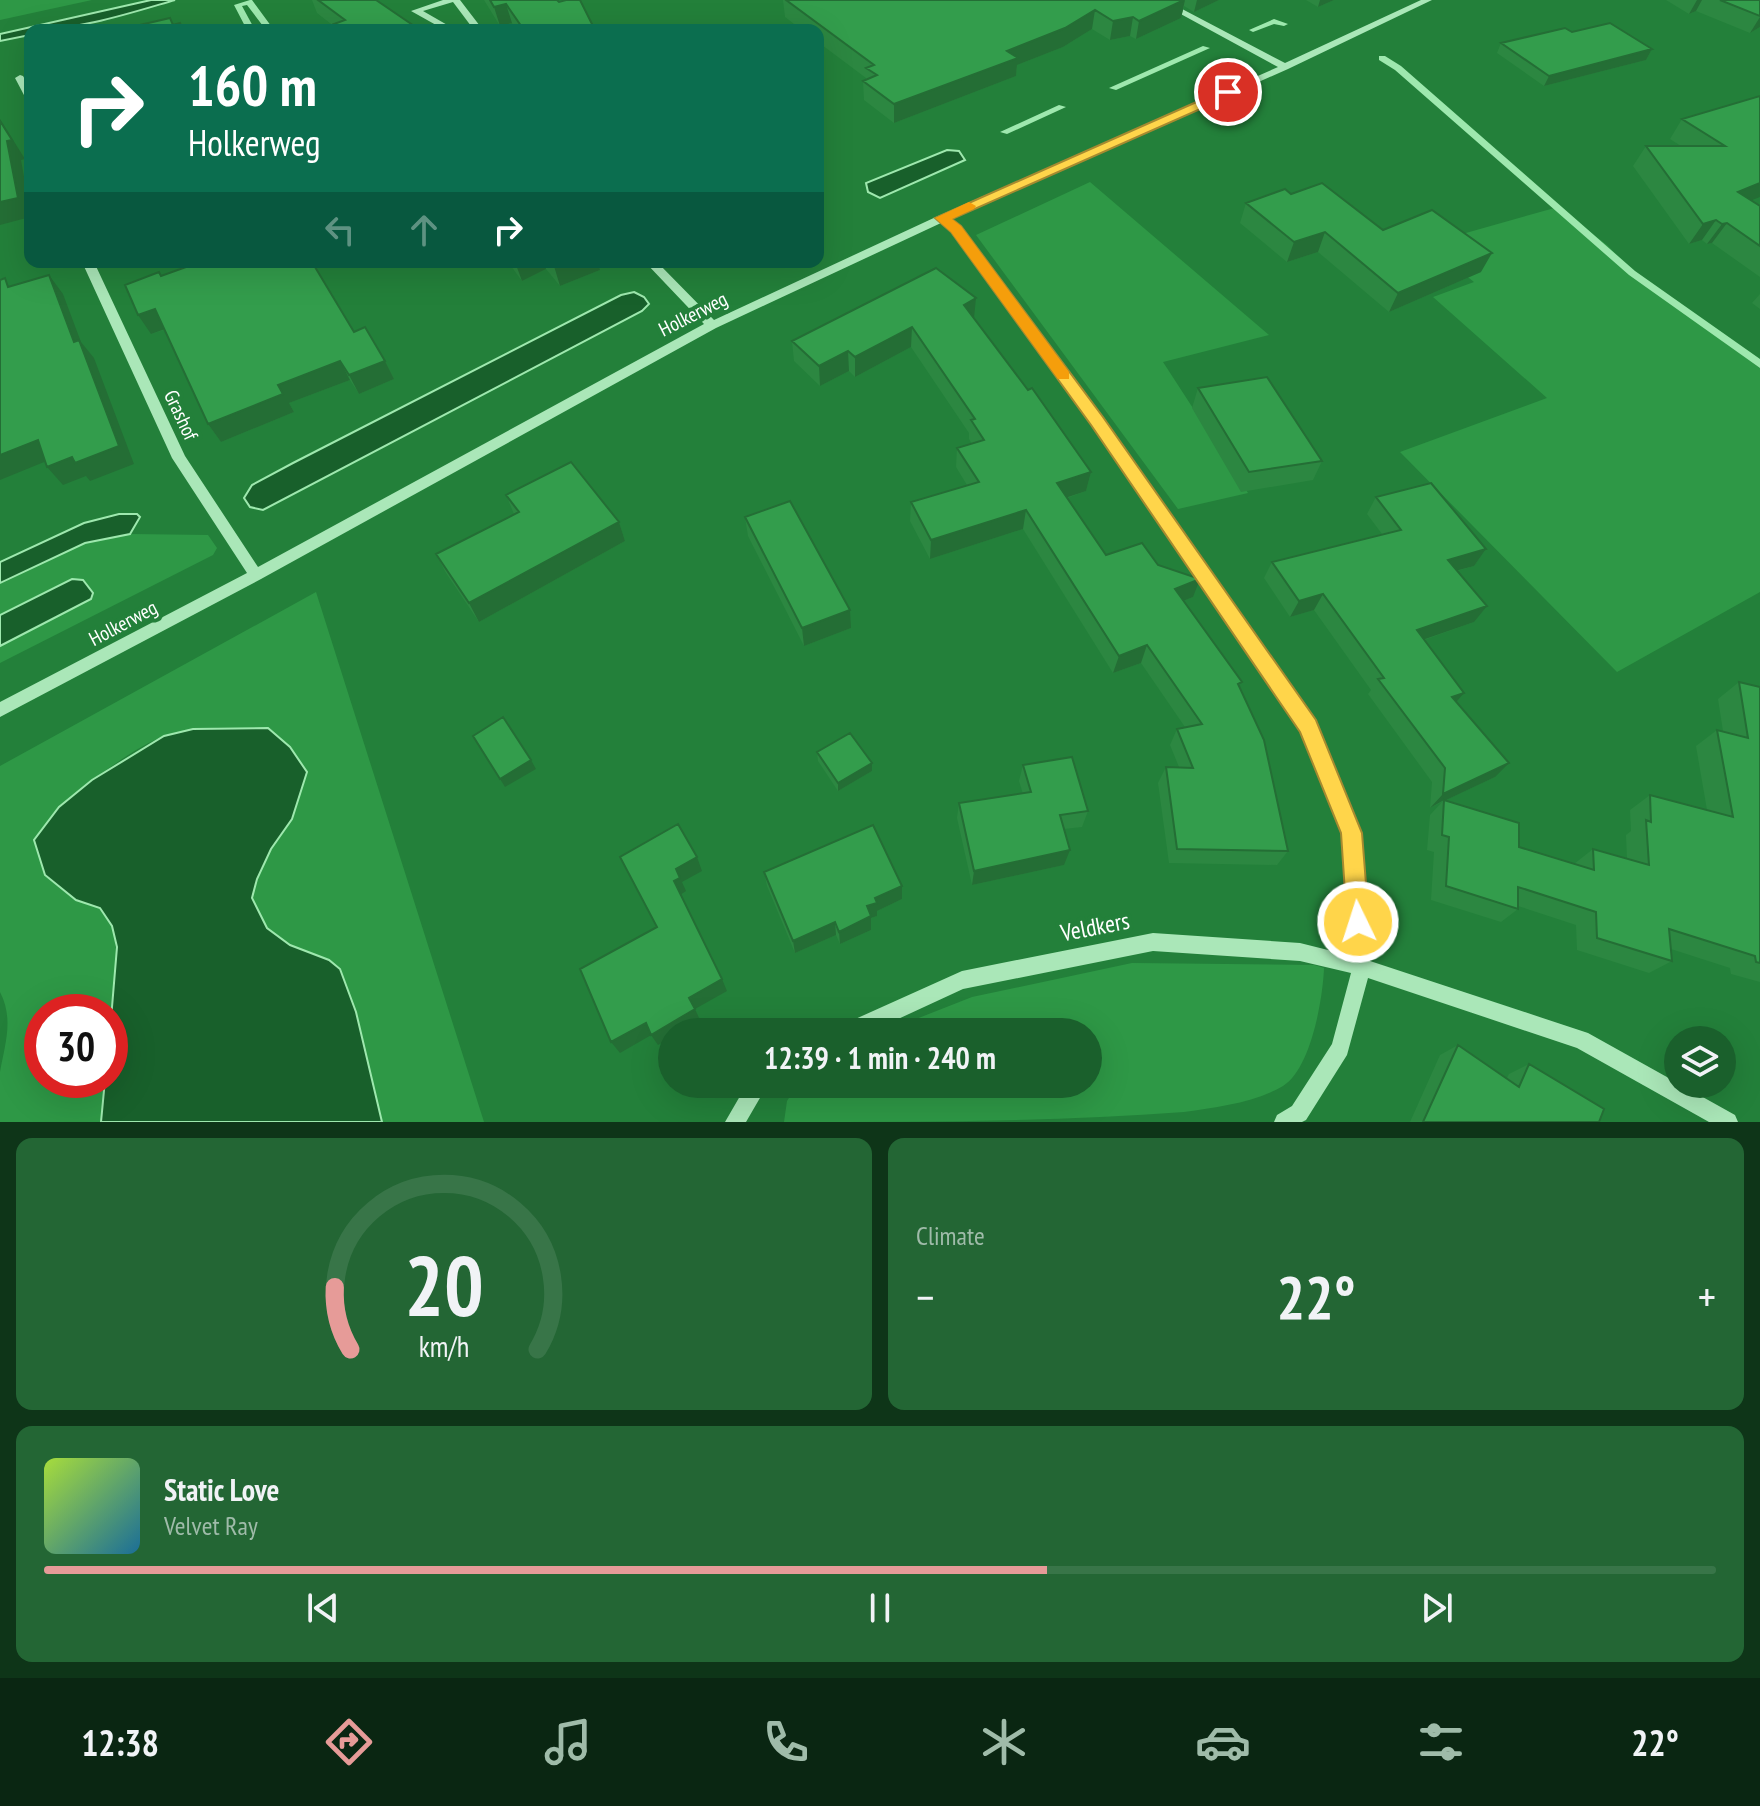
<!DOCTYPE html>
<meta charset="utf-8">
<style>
:root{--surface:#1a602c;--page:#236634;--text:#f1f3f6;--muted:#9fbba9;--line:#387548;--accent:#e69b98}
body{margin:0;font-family:"PT Sans Narrow",sans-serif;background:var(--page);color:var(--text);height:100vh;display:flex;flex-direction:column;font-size:30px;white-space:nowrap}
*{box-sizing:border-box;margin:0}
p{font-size:26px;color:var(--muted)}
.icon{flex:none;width:44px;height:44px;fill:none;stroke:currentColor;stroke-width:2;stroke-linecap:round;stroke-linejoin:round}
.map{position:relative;height:1122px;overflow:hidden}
.panel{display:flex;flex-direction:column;gap:16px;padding:16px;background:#0e3518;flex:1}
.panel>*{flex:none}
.guide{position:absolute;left:24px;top:24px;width:800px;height:244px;border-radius:16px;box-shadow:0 8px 32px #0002;background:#0b6e4f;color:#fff;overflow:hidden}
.controls{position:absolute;left:1664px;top:1026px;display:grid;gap:16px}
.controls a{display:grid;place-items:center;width:72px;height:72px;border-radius:50%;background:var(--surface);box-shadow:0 8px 32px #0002;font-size:40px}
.speed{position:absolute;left:24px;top:994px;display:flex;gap:16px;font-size:40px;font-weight:700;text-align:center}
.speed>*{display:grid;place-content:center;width:104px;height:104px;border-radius:50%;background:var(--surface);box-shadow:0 8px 32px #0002;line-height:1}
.speed .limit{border:12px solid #d22;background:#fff;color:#111}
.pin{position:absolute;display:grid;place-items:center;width:68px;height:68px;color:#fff;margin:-34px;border:4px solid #fff;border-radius:50%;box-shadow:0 2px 8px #0007}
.me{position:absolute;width:88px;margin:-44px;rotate:356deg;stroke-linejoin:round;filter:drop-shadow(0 0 6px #0008)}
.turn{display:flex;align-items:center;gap:28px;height:168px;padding:0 32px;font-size:36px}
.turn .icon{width:104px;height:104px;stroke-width:2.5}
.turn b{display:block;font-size:56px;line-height:68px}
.lanes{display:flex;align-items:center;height:76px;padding:0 32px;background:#0003;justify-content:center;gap:40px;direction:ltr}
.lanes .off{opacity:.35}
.big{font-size:60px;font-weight:600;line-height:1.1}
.panel .tile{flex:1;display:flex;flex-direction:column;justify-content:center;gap:12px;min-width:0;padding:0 28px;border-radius:16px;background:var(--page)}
.panel .dial{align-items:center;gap:0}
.dial svg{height:208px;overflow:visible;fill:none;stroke:var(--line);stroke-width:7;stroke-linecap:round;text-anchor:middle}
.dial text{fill:var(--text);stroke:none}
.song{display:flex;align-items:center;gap:24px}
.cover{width:96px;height:96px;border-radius:12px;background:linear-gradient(135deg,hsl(80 70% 55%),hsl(200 70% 35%))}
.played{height:8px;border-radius:4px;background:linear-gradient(90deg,var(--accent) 60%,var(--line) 60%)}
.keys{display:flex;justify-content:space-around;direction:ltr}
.heat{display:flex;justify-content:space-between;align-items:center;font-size:44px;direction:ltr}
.panel .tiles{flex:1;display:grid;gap:16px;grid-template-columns:1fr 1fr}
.tile:last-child{grid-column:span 2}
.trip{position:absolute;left:658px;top:1018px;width:444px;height:80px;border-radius:40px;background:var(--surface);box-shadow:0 8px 32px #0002;font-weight:600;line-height:80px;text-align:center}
.tab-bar{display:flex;height:128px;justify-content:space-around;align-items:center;background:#0a2612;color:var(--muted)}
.tab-bar .icon{width:56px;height:56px}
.tab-bar .selected{color:var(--accent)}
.tab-bar b{font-size:36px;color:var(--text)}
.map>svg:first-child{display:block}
.green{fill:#2e9846}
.water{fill:#18602b;stroke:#9ee8ae;stroke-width:2}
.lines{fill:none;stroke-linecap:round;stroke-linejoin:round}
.stream{fill:#9ee8ae;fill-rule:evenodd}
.minor{fill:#aae7b8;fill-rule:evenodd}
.wall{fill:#2c8741}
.shaded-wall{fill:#246e35}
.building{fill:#339d4c;stroke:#246e35;stroke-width:2}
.route{fill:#ffd54a;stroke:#a68a30;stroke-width:2}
.slow{fill:#f59e0b}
.labels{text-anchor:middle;stroke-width:8;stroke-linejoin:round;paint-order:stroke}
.street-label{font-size:20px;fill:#fff;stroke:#23803a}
.near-street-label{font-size:24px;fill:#fff;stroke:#23803a}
</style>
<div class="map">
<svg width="1760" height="1122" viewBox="0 0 1760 1122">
<rect width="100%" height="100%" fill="#23803a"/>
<path class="green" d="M0,0H92L0,20Z
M1090,182L1269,335L1163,362L1248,493L1178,509L976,235Z
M1558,207L1607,245L1647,286L1760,368V592L1617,672L1400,452L1547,398L1433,297L1474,282L1427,244Z
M130,534L208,535L217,548L213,555L0,663V646L90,599L72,579L0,615V583L85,543Z
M316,592L484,1122H382L356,1012L340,969L329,960L290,945L267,928L252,898L257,879L271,849L268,729C235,728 200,725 168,735C141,743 115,765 91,780L76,900C83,902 94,904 100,908C127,930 113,1001 110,1031V1012H42V1080H105L101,1122H0C0,1106 0,1088 0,1072C5,1044 14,1019 0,992V766Z
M1132,963L1314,965L1324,968C1323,998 1311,1069 1283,1086C1254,1103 1217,1107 1184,1112C1053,1122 917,1122 784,1122L787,1101L798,1084H1088V1032H883L972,997Z"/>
<path class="water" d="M151,0H175C127,14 79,30 30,30V35L0,41V34Z
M947,150L959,151L965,160L880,198L868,192L866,183Z
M634,292L644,297L649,304L642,311L263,510L250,507L244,498L252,485L293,463L621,295Z
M119,514H137L140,517L130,534L85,543L0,583V562L84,523Z
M72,579L83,580L93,593L91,599L0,646V615Z
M268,728L290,747L307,772L292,819L271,849L257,879L252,898L267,928L290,945L329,960L340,969L356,1012L382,1122H101L105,1080H110V1031L117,947L112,926L100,908L76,900L45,875L34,840L59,807L92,780L164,736L193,729Z"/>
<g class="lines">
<path class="stream" d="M250,0H252L274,30H266L247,5L242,6L255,30H247L234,5Z
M1274,19L1288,24L1284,26L1274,24L1253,32L1249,30Z
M1203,46L1210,48L1116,90L1109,88Z
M1379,56H1385L1401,66L1635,271L1760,359V368L1629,275L1395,70L1379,60Z
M1059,105L1066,107L1007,134L1000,132Z"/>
<path class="minor" d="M443,0H460L483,30H474L453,2L423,11L456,30H445L411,11Z
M1155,0H1165L1285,63L1421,0H1432L1288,69L950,219L960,227L1101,418L1314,722L1359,833L1370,961L1588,1033L1735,1115L1738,1122H1709L1577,1048L1368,978L1347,1055L1306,1120L1302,1122H1274L1277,1115L1292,1106L1332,1044L1351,973L1300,961L1153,951L963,989L870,1032H840L842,1025L962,971L1153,933L1300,943L1352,956L1343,833L1302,731L1093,424L952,231L941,223L716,328L261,579L0,717V702L247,573L172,458L82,262H94L185,456L258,567L704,324L645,262H657L714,320L938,216L1278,67Z
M20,75L23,76L30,88V100L25,97L15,78Z
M747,1084H768L746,1122H725Z"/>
</g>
<path class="wall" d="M312,0H376L420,30H337L335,27L317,13Z
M484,0H557L595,30H516L512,23L500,26Z
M783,0H1219L1194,12L1184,6L1181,18L1136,39L1130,36L1110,40L1092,29L1063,47L1017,65L1016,76L894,123L864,100L863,81L866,80V78L818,42V30H802L785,17Z
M1306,0H1334L1318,7Z
M1666,0H1760V27L1750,33L1696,11L1689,14Z
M1572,32L1652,49L1646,60L1544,86L1497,53L1501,43Z
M1760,96L1751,200L1760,206V277L1712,243L1707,244L1702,240L1689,244L1633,166L1646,146H1681L1670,139L1682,119Z
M1291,194L1383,230L1481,272L1389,312L1318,252L1287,262L1240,223L1246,203Z
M508,262H598L600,270L560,286L546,269L522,281Z
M161,276L354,332L385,361L394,379L359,394L350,380L289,403L294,412L221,442L208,424L164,330L151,334Z
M1760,294V309L1752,303Z
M974,318L1091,472L1086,491L1067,498L1106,555L1158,565L1193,597L1183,601L1240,687L1288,851L1277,865L1169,863L1158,783L1166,767H1179L1170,745L1177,729L1185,727L1141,663L1113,673L1023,529L930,559L910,521L911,502L967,485L956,467L957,448L972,444L969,439V433L911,347L855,377L849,371L820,386L794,361L792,341Z
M1198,388L1322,461L1313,480L1241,492L1192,408Z
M506,495L619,522L625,541L479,622L446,573L436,554L514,514Z
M1376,497L1486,549L1474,566L1457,571L1474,622L1424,640L1495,777L1446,800L1519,847L1574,864L1593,849L1627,859L1626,835L1631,831L1630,810L1650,795L1707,810L1696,746L1717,730L1723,731L1718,699L1739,682L1760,687V982L1731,974L1730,968L1671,949L1672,961L1649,973L1577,950L1576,925L1518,906V909L1501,922L1431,900L1434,852L1427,850L1430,815L1442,802L1430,808L1432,782L1368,694L1371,690L1314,610L1290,617L1264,578L1272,562L1382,534L1367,514Z
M745,517L851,628L804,646L748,536Z
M817,752L872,771L838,791L818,761Z
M1023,765L1088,811L1082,827L1064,829V865L972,885L957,818L959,803L1023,794L1019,781Z
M764,872L902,899L877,911V916L871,918V930L840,944L836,935L795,953L767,886Z
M1458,1045L1507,1078L1509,1074L1529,1064L1599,1122H1410L1440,1055Z"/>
<path class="shaded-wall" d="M1185,0L1181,18L1136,39L1139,21Z
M1197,0H1219L1194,12Z
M1320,0H1334L1318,7Z
M1697,0H1702L1696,11L1689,14Z
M506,4L512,23L500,26L494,7Z
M1095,10L1092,29L1063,47L1017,65L1016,76L894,123V104Z
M1133,17L1130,36L1110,40L1113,21Z
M1760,17V27L1750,33Z
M1652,49L1646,60L1544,86L1549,76Z
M0,119L25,159L21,160L30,210V217L0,225Z
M1760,183V197L1724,211L1738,192Z
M1716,220L1702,240L1689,244L1703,224Z
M1727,223L1712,243L1707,244L1722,224Z
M1325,232L1318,252L1287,262L1294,242Z
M1492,253L1481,272L1389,312L1398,293Z
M515,262H544L546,269L522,281Z
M564,262H598L600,270L560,286L554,266Z
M49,275L63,294L81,342L94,358L134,464L90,481L86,476L63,485L47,467L74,342Z
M976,298L974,318L964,305Z
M155,309L168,328L151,334L138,315Z
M912,327L911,347L855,377V357Z
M848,351L849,371L820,386L819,366Z
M340,361L350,380L289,403L294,412L221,442L208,424L278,385Z
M385,361L394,379L359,394L349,375Z
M38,440L54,458L0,480V455Z
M1091,472L1086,491L1053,502L1057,483Z
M1026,510L1023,529L930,559L931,540Z
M619,522L625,541L479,622L469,603Z
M1486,549L1474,566L1436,576L1448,560Z
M1200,579L1193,597L1168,607L1175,589Z
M1323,594L1314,610L1290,617L1299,601Z
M1487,606L1474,622L1405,646L1417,630Z
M850,610L851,628L804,646L802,628Z
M1147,645L1141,663L1113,673L1119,656Z
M1464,693L1451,708L1452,697Z
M531,760L536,769L505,787L500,779Z
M872,763V771L838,791V783Z
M1509,763L1495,777L1444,801V800L1430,808L1443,794Z
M1070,850L1064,865L972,885L974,871Z
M697,857L702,871L682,882L686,891L680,895L674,881L676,869Z
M902,886V899L877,911V916L871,918V930L840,944L839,932L875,898Z
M835,922L836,935L795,953L793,941Z
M722,979L727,991L695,1009L689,998Z
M695,1009L700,1020L680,1032H672V1037L658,1045L651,1035Z
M646,1023L653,1034L620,1053L611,1042Z"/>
<path class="building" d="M318,0H376L420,30H343L334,24L345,20Z
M490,0H557L559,2L566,0H580L595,30H524L506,4L494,7Z
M786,0H1184L1139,21L1133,17L1113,21L1095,10L1065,28L1007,51L1018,58L894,104L863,81L877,75L866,68L874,65Z
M1720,0H1760V16Z
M170,18L173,25L180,23L183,30H128L127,28Z
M1610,23L1652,49L1549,76L1501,43L1565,28L1572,32Z
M1760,96V183L1738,192L1760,206V246L1727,223L1722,224L1716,220L1703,224L1646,146H1725L1682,119Z
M0,121L12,140L7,141L18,198L0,202Z
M1322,183L1383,230L1432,210L1492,253L1398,293L1325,232L1294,242L1246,203L1285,189L1291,194Z
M200,262H312L354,332L365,327L385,361L349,375L340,361L278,385L283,394L208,424L155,309L138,315L125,285L159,272L161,276Z
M551,262H564L554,266Z
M936,268L976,298L964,305L1028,390L1032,388L1091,472L1057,483L1106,555L1142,543L1158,565L1200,579L1175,589L1242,682L1238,684L1264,740L1288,851L1177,849L1166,767L1193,768L1177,729L1202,724L1147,645L1119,656L1026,510L931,540L911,502L979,482L957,448L984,440L971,420L975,419L912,327L855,357L848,351L819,366L792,341Z
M49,275L74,342L79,340L119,446L75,463L72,457L47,467L38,440L0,455V280L5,278L8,287Z
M1267,377L1322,461L1249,472L1198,388Z
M571,462L619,522L469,603L436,554L519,512L506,495Z
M1431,483L1486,549L1448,560L1487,606L1417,630L1464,693L1452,697L1509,763L1443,794L1445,768L1378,679L1384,678L1323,594L1299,601L1272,562L1401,530L1376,497Z
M790,501L850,610L802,628L745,517Z
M1739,682L1760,687V963L1756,962L1755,956L1669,929L1672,961L1597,938L1596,912L1518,887V909L1446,886L1449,837L1442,835L1444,800L1519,823V847L1594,870L1593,849L1649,865L1646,820L1651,822L1650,795L1733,817L1717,730L1748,738Z
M503,717L531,760L500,779L473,736Z
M850,733L872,763L838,783L817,752Z
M1072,757L1088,811L1060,815L1070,850L974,871L959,803L1031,792L1023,765Z
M678,824L697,857L676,869L680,878L674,881L722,979L689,998L695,1009L651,1035L646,1023L611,1042L580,969L657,927L620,857Z
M873,825L902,886L875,898L877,903L867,906L871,916L839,932L835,922L793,941L764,872Z
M1458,1045L1519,1087L1529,1064L1604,1109L1599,1122H1423Z"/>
<path class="route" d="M1228,88L1234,92L1232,95L952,219L961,226L1103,417L1316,720L1362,833L1369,922L1366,930L1358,933L1350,930L1347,922L1341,833L1300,732L1091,425L951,232L935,218Z"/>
<path class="slow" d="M969,202L976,206L974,209L952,219L961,226L1069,372V379H1058L951,232L935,218Z"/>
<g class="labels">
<g class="street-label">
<text transform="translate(693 314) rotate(-27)" y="7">Holkerweg</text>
<text transform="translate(181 415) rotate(65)" y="7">Grashof</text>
<text transform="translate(123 623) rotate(-28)" y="7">Holkerweg</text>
</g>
<g class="near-street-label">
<text transform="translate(1095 927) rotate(-11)" y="8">Veldkers</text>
</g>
</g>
</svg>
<div class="controls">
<a><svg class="icon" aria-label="layers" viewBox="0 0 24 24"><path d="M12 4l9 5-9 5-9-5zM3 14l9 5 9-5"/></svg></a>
</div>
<div class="speed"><div class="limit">30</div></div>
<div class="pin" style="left:1228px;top:92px;background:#d93025"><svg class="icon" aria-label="arrive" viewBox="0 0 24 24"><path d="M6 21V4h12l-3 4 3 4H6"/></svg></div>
<svg class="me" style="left:1358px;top:922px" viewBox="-20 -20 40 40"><circle r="17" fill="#ffd54a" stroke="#fff" stroke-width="3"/><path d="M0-11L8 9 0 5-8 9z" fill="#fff"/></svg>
<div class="trip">12:39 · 1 min · 240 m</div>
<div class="guide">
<div class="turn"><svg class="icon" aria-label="right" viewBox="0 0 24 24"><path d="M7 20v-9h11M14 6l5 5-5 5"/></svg><div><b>160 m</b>Holkerweg</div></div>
<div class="lanes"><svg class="icon off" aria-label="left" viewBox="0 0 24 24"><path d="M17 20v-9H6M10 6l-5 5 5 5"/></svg><svg class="icon off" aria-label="ahead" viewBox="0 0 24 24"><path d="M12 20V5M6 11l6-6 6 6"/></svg><svg class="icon" aria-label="right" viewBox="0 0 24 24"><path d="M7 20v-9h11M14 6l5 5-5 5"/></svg></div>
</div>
</div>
<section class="panel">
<div class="tiles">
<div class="tile dial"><svg viewBox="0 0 100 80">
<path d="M14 69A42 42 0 1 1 86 69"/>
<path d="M14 69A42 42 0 0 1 8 45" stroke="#e69b98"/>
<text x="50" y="56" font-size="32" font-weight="700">20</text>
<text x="50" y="72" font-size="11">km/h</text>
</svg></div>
<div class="tile"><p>Climate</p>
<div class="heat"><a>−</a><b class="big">22°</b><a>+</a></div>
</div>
<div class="tile">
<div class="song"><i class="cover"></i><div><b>Static Love</b><p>Velvet Ray</p></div></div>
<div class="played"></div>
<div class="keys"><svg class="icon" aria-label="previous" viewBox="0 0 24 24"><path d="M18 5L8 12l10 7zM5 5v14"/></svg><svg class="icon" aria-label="pause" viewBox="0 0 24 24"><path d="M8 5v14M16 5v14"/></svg><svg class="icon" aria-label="next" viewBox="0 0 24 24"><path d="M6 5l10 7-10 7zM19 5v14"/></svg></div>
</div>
</div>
</section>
<nav class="tab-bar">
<b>12:38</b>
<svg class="icon selected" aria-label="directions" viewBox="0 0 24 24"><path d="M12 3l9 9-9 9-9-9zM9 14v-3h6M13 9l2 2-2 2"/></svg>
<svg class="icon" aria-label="music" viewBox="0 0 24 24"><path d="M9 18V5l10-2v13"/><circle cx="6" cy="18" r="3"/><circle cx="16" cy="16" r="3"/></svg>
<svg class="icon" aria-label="phone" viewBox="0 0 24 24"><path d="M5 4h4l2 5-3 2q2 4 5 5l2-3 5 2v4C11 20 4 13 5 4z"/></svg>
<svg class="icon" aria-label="climate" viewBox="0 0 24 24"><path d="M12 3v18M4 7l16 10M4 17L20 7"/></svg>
<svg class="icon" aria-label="car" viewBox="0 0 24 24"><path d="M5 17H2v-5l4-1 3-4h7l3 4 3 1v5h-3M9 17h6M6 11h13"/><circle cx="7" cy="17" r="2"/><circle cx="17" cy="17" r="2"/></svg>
<svg class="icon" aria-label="filters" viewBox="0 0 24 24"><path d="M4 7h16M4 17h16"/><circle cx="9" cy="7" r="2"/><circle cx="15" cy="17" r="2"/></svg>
<b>22°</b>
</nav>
